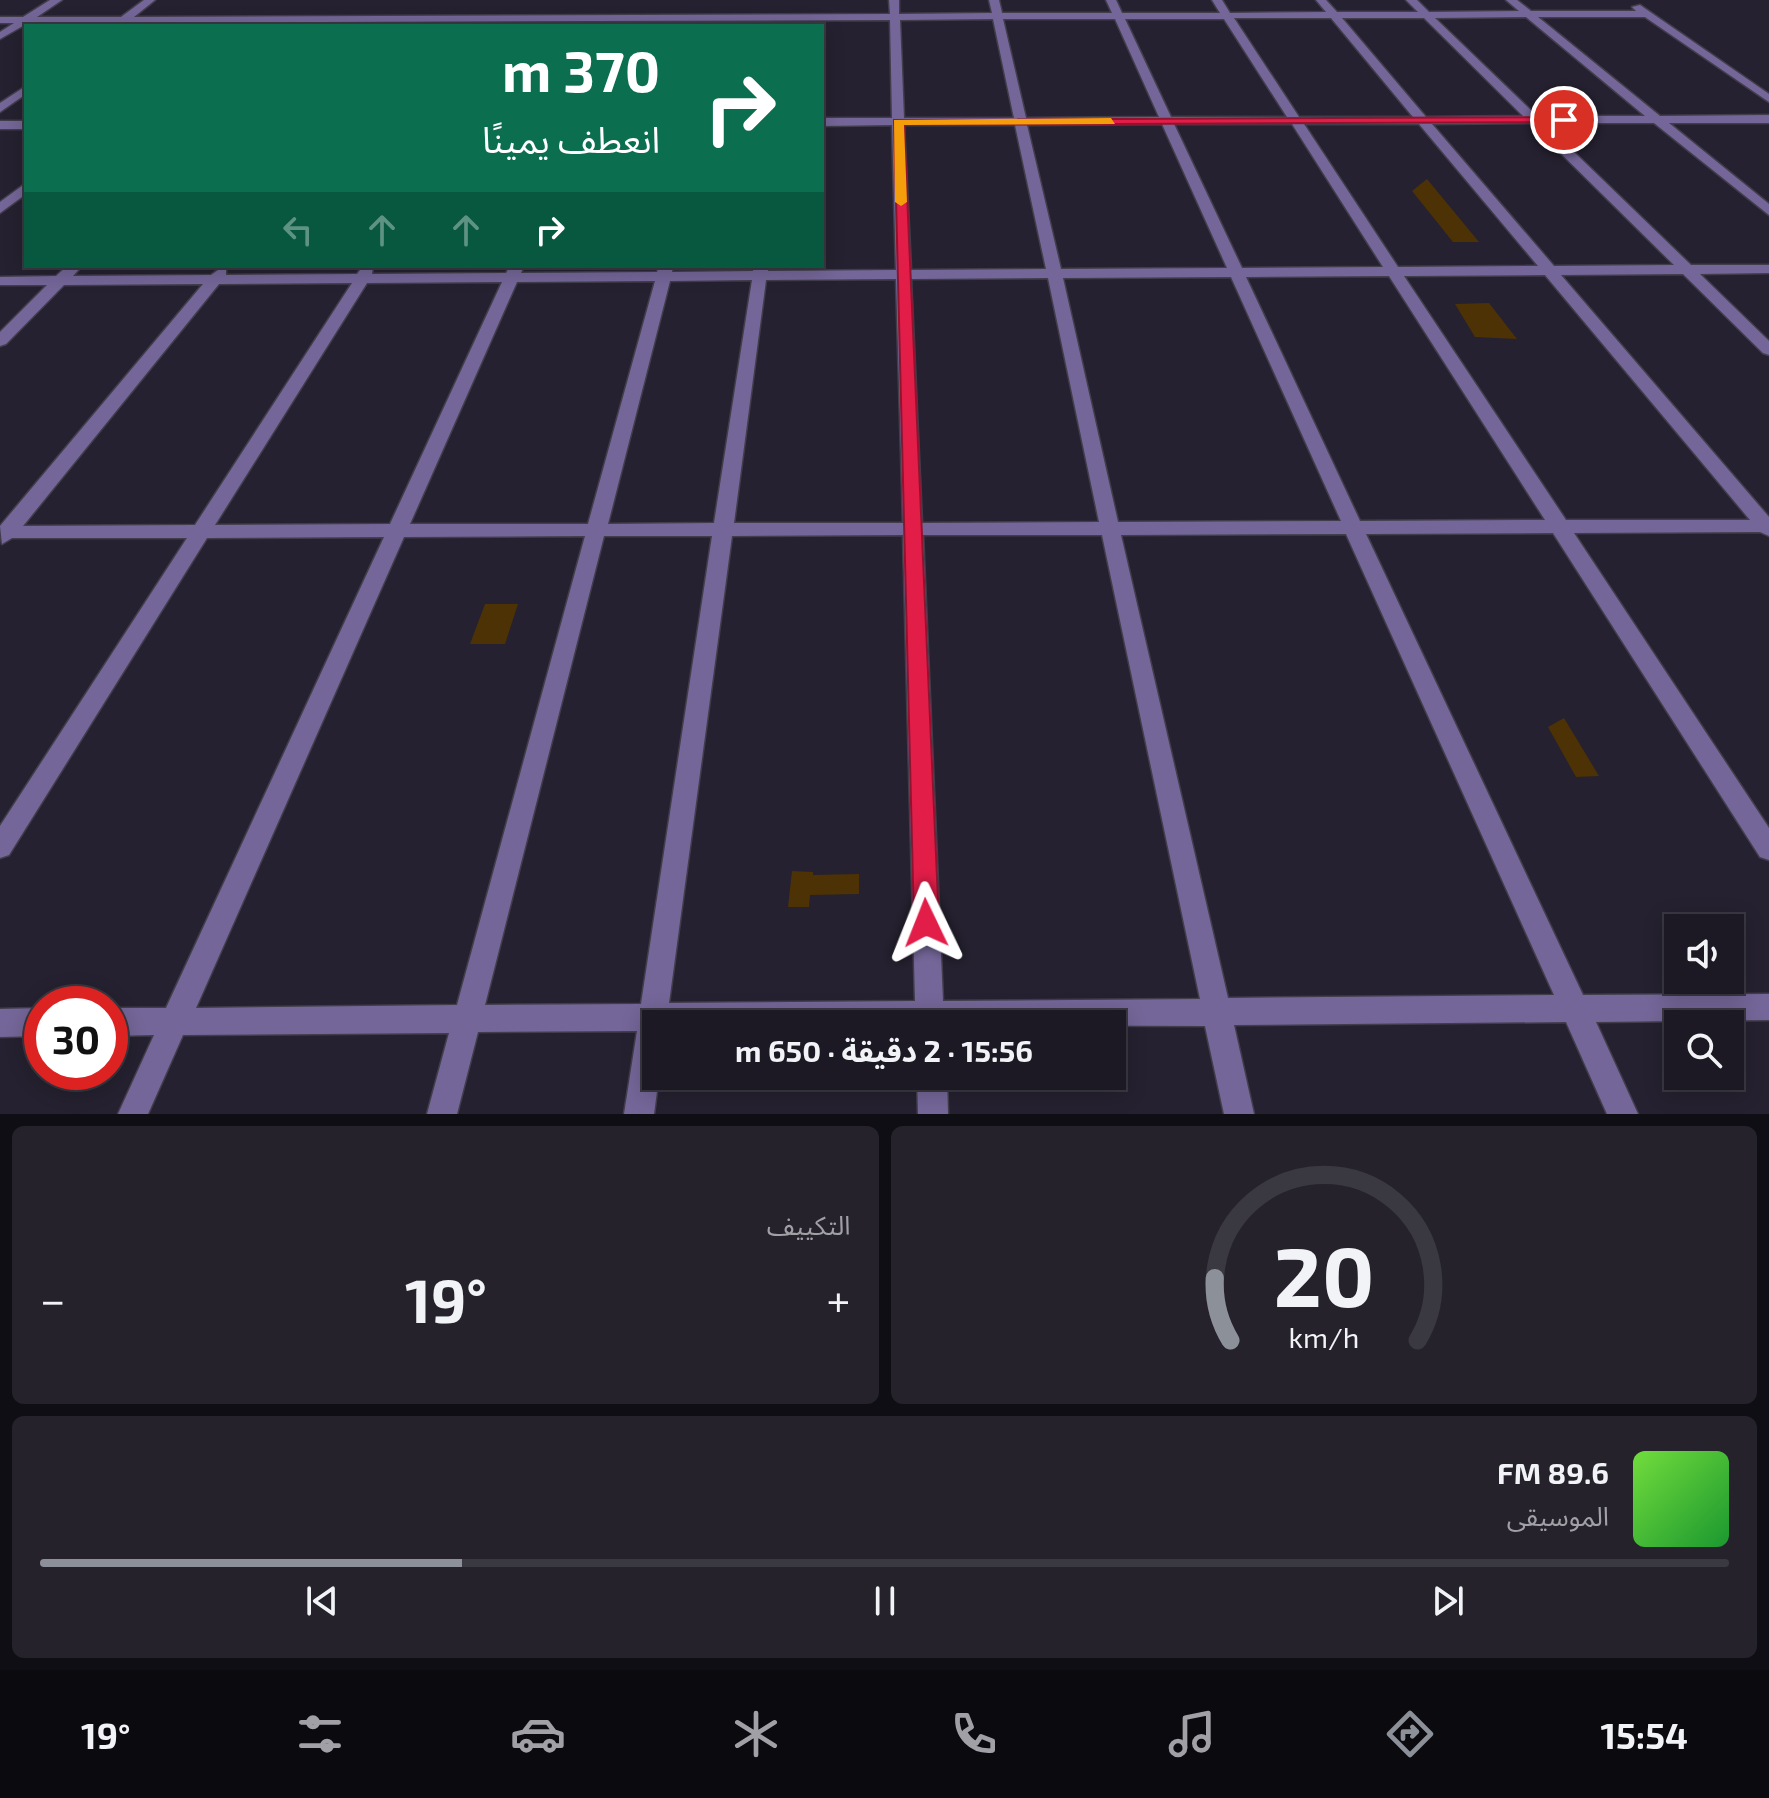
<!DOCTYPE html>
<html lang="ar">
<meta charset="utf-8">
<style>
:root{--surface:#1c1924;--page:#25222c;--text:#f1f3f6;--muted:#a0a0a6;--line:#3a3841;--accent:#8c9099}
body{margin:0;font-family:"Exo 2","Noto Sans Arabic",sans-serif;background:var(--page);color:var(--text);direction:rtl;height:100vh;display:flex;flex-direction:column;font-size:30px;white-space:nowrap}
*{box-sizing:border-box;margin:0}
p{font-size:26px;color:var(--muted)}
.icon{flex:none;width:44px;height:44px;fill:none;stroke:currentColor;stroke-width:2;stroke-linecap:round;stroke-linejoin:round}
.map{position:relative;height:1114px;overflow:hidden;direction:ltr}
.details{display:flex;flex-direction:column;gap:12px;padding:12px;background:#0f0e14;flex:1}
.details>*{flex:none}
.top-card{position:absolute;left:24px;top:24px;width:800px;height:244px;border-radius:0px;box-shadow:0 4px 20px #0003,0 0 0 2px var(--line);direction:rtl;background:#0b6e4f;color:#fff;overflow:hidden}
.fabs{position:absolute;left:1664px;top:914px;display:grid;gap:16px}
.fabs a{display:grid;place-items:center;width:80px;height:80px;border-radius:0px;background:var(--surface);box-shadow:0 4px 20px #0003,0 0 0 2px var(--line);font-size:40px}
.speed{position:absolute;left:24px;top:986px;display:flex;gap:16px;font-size:40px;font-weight:700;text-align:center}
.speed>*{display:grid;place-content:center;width:104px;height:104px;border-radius:50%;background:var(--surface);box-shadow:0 4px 20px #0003,0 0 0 2px var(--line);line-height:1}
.speed .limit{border:12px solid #d22;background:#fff;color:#111}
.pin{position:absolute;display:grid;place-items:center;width:68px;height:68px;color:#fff;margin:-34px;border:4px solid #fff;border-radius:50%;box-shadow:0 2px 8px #0007}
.me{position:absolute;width:88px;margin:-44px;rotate:358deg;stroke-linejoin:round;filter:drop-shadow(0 0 6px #0008)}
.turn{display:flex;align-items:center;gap:28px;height:168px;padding:0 32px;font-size:36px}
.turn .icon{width:104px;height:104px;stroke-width:2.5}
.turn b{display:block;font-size:56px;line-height:68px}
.lanes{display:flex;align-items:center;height:76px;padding:0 32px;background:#0003;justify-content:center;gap:40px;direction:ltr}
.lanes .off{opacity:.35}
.big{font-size:60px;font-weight:700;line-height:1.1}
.details .tile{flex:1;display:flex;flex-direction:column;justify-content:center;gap:12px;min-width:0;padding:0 28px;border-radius:12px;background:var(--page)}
.details .dial{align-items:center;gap:0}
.dial svg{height:208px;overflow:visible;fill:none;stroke:var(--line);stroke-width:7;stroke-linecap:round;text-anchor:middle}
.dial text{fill:var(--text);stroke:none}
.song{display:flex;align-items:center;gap:24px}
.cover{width:96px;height:96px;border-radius:12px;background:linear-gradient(135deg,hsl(100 70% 55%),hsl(130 70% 35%))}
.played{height:8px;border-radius:4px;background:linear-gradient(90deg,var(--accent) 25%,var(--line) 25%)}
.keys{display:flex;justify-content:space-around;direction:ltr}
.heat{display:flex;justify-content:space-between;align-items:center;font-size:44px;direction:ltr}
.details .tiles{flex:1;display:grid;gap:12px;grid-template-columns:1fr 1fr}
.tile:last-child{grid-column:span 2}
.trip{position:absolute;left:642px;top:1010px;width:484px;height:80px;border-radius:0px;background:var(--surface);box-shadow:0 4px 20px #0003,0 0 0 2px var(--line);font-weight:700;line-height:80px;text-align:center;direction:rtl}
.tabs{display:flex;height:128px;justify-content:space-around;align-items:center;background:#0b0a0e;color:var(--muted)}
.tabs .icon{width:56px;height:56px}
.tabs .selected{color:var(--accent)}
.tabs b{font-size:36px;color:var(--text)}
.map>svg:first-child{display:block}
.building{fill:#4c3205}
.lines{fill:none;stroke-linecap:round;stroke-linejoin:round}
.minor-casing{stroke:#413d4b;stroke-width:3}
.minor{fill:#746698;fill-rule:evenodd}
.route{fill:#e11d48;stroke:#92132f;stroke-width:2}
.slow{fill:#f59e0b}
</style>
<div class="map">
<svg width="1769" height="1114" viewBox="0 0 1769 1114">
<rect width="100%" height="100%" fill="#252130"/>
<path class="building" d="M1427,179L1479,242H1453L1412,191Z
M1489,303L1517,339L1475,337L1455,304Z
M485,604H518L505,644H470Z
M1564,718L1599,776L1576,777L1548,727Z
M792,871L813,872V875L859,874V894L810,895L809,907H788Z"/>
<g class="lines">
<defs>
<path id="minor" d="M50,0H62L37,17H121L144,0H155L134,17L890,14L889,0H899V14L992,13L989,0H999L1002,13H1112L1106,0H1116L1122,13H1220L1212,0H1222L1230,13L1326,12L1316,0H1326L1337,12H1418L1406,0H1417L1429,12L1519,11L1506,0H1517L1531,11H1636L1632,7L1640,5L1769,94V102L1645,17H1538L1660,116L1769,115V123H1669L1769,204V215L1654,123H1544L1691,265H1769V273L1700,274L1769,341V355L1763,353L1683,274L1561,275L1769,517V536L1760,532L1574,533L1769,828V860L1760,857L1553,533L1366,534L1583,995L1769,994V1020L1596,1022L1638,1114H1607L1566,1022L1234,1025L1254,1114H1224L1205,1026L656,1024V1076H659L654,1114H624L637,1031L478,1032L457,1114H427L449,1033L183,1035L148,1114H118L154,1035L110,1036V1008H166L384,537L207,538L9,855L0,858V826L187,538H12L2,544L0,526L203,284L64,285L6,344L0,346V332L47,285H0V277L56,276L67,266H82L73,276L211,275L221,268L226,269V275L357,274L363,266H373L372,274L506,273L510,266H524L521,273L657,272L659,266H673L672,272L753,271L754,266H768V271L896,270L892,125L822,126V118H892L890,20L28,23L0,39V32L14,23H0V17H23ZM1526,17L1645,116H1537L1435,18ZM1234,18H1331L1413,117H1299ZM1342,18H1424L1523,116L1426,117ZM993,19L1014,118H904L900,20ZM1003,19H1115L1159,117L1026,118ZM1125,19H1224L1287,117H1171ZM1530,123L1674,265L1554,266L1432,124ZM1162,124L1227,268L1061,269L1027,125ZM1174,124H1292L1383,267L1242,268ZM1304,124H1419L1538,266L1398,267ZM904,125H1015L1046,269L911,270ZM1545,275L1750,520H1566L1404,276ZM1389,276L1545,520L1360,521L1246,277ZM1231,277L1341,521L1118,522L1063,278ZM1048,278L1099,522L922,523L911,279ZM896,279L903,523H734L766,280ZM752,280L714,523L608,524L670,281ZM655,281L588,524H410L517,282ZM502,282L390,524L215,525L367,283ZM352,283L195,525L23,526L219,284ZM1346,534L1554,995L1228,998L1121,535ZM903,535L915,1001L669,1003L732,536ZM923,535H1102L1200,999L943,1001ZM585,536L457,1005L196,1008L404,537ZM604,536H712L641,1004L485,1005Z
M26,86V94L0,112V103Z
M0,121H26V129H0Z
M26,183V194L0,213V202Z
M42,1008V1036L0,1037V1009Z
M917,1076H947L948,1114H918Z"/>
</defs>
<use href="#minor" class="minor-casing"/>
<use href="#minor" class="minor"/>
</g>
<path class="route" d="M1564,117L1568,122L904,125L939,923L935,931L926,934L918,931L914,923L894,120Z"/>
<path class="slow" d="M1111,118L1115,124L904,125L907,202L901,206L895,202L894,120Z"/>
</svg>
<div class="fabs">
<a><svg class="icon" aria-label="sound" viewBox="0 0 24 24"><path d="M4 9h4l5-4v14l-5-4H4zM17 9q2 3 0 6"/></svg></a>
<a><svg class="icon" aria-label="search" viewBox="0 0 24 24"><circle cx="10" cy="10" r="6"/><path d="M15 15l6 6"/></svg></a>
</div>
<div class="speed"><div class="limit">30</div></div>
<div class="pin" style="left:1564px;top:120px;background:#d93025"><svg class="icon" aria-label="arrive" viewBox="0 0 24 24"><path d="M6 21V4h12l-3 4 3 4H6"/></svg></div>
<svg class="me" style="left:926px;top:923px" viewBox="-20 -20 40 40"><path d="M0-17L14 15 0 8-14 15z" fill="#e11d48" stroke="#fff" stroke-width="4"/></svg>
<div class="trip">15:56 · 2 دقيقة · 650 m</div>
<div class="top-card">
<div class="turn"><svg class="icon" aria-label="right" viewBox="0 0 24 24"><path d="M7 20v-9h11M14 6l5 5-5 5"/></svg><div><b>370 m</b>انعطف يمينًا</div></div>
<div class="lanes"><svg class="icon off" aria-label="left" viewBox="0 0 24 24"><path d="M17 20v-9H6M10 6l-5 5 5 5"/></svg><svg class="icon off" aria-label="ahead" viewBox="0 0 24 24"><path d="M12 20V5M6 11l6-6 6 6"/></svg><svg class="icon off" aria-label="ahead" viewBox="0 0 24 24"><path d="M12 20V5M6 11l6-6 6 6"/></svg><svg class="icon" aria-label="right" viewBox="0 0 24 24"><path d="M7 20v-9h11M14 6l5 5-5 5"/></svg></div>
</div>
</div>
<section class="details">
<div class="tiles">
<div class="tile dial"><svg viewBox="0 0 100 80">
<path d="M14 69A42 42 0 1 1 86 69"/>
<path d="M14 69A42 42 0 0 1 8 45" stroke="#8c9099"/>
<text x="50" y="56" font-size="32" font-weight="700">20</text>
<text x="50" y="72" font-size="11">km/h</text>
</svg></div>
<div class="tile"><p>التكييف</p>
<div class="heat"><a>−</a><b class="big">19°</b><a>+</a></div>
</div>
<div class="tile">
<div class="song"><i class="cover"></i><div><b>89.6 FM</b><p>الموسيقى</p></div></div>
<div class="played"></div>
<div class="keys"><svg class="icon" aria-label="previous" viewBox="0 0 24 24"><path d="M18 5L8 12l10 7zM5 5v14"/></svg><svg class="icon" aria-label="pause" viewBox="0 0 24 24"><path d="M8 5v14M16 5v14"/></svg><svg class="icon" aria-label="next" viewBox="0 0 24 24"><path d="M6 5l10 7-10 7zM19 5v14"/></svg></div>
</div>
</div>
</section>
<nav class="tabs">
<b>15:54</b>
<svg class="icon selected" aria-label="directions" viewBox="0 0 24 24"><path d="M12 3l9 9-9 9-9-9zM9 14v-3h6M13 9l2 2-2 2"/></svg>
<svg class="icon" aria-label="music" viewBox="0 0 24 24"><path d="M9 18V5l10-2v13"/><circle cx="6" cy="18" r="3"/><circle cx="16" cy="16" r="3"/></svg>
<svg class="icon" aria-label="phone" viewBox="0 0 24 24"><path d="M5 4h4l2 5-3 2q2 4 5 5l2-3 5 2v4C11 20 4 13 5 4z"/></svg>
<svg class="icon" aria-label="climate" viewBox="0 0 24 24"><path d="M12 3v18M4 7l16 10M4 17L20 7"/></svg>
<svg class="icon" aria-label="car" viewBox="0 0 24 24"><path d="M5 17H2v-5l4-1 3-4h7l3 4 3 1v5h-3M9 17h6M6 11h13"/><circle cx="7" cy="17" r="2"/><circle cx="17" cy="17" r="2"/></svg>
<svg class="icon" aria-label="filters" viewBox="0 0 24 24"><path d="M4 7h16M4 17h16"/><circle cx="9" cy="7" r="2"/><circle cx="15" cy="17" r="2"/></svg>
<b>19°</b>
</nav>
